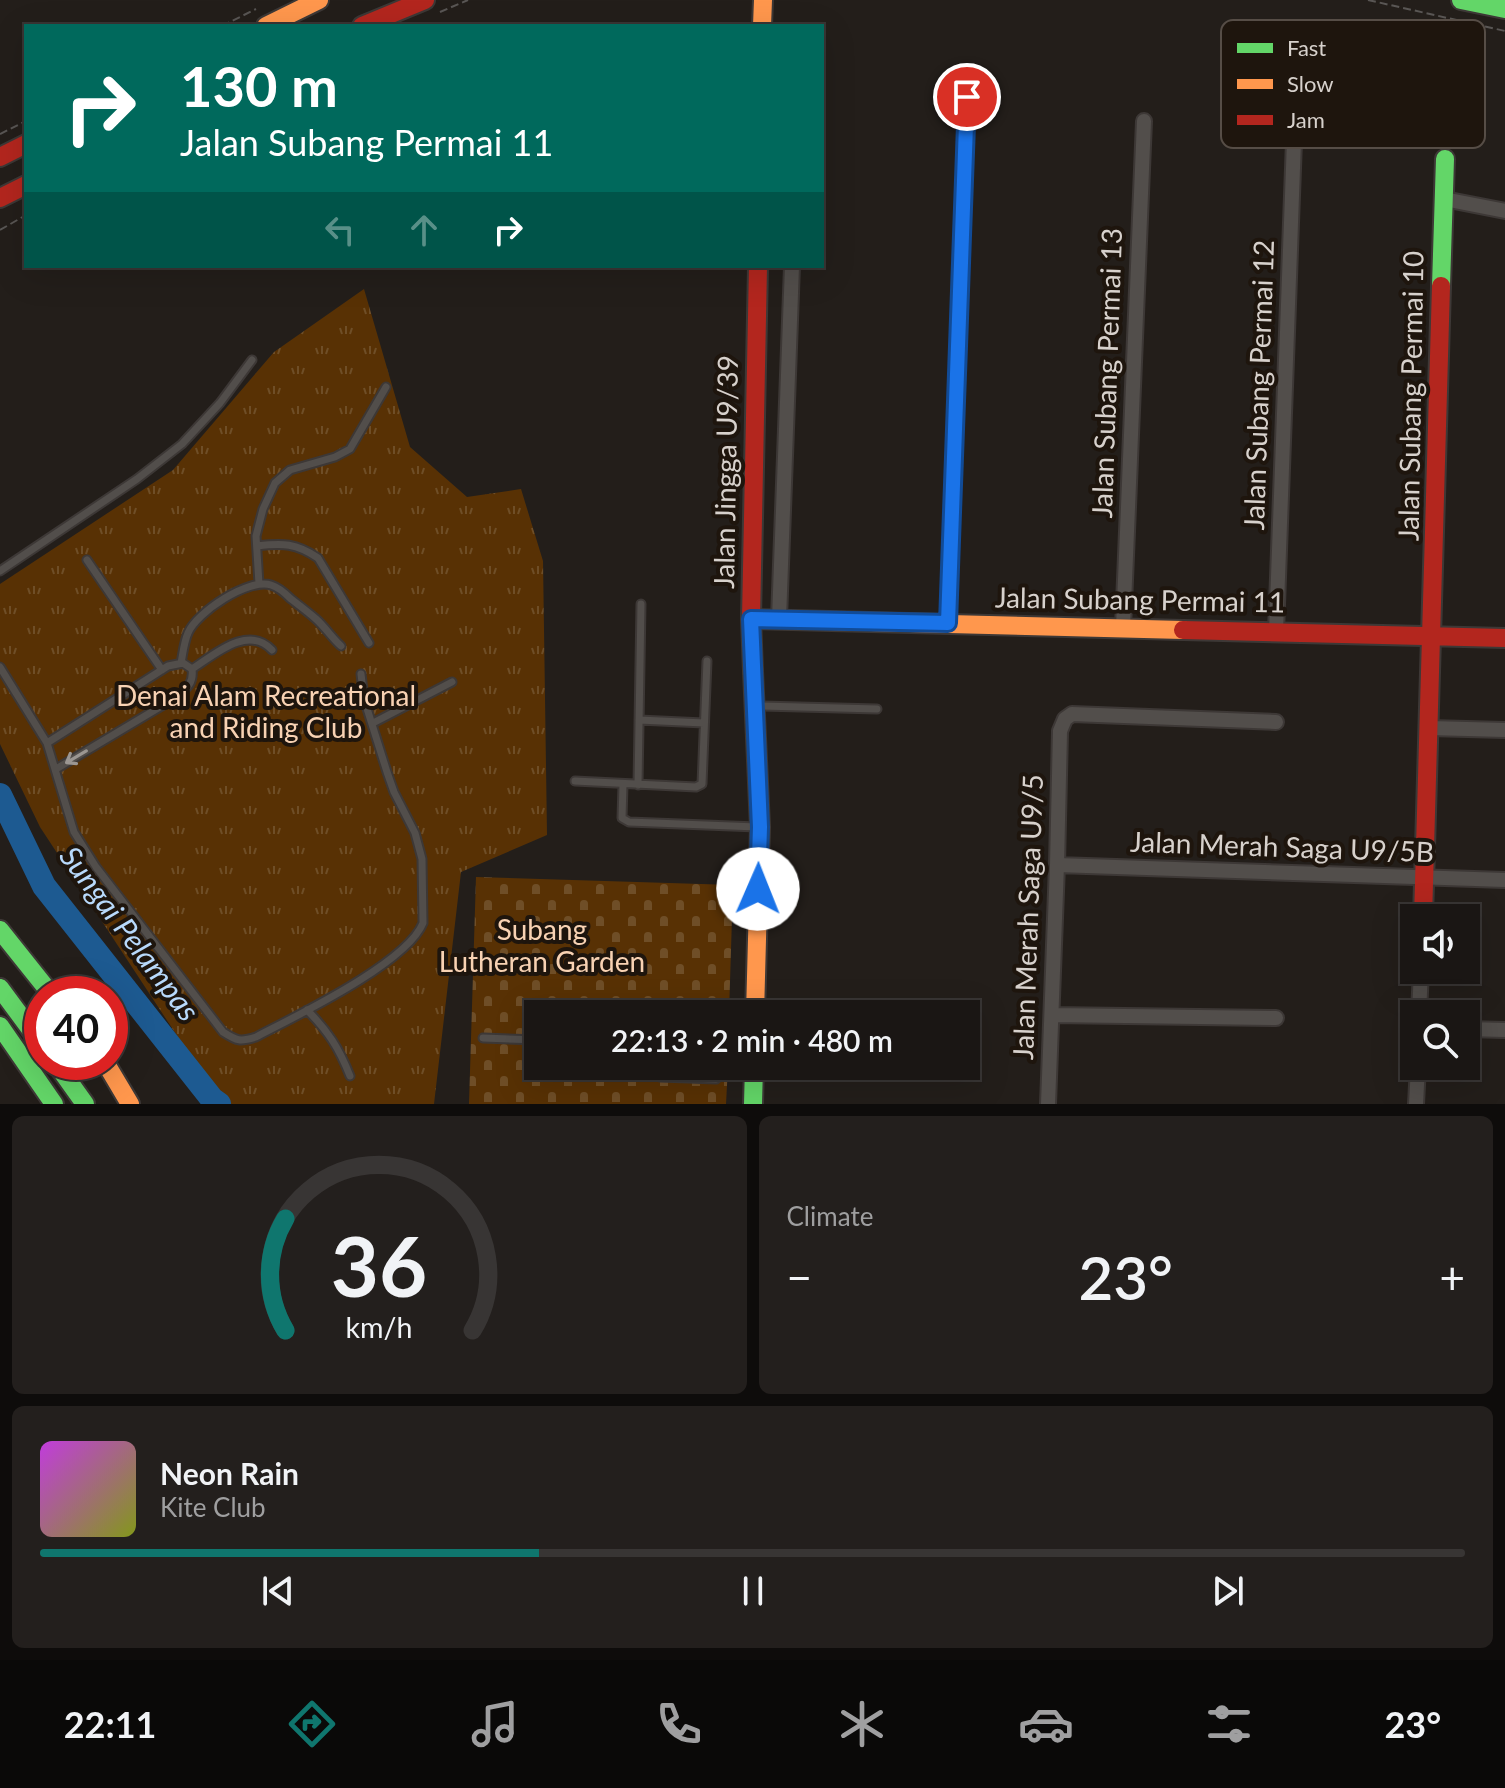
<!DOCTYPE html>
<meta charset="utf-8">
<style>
:root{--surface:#1a1614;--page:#231f1d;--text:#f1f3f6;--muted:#9f9fa0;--line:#383534;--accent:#0f766e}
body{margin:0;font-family:Lato,sans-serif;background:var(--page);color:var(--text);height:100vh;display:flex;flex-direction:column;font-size:30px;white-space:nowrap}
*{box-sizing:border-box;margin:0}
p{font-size:26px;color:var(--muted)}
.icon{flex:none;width:44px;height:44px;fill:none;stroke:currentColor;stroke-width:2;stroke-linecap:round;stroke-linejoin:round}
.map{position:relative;height:1104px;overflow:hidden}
.side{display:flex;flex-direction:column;gap:12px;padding:12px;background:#0e0c0b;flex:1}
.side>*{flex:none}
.guide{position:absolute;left:24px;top:24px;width:800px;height:244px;border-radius:0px;box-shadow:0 8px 32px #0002,0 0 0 2px var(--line);background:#00695c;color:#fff;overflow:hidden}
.tools{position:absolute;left:1400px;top:904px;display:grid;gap:16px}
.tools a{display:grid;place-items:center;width:80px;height:80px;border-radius:0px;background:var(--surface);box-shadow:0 8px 32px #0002,0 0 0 2px var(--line);font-size:40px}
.speed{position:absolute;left:24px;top:976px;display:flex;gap:16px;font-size:40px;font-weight:700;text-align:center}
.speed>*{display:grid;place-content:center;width:104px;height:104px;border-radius:50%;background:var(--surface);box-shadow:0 8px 32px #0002,0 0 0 2px var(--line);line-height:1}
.speed .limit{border:12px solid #d22;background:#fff;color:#111}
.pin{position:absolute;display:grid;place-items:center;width:68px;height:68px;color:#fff;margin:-34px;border:4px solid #fff;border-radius:50%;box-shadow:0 2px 8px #0007}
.me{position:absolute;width:88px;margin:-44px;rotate:1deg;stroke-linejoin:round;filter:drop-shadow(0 0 6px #0008)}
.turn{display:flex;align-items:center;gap:28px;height:168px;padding:0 24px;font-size:36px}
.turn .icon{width:104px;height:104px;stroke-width:2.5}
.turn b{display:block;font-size:56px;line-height:68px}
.lanes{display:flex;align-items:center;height:76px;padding:0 24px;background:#0003;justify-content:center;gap:40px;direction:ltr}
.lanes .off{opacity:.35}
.big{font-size:60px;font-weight:600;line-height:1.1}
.side .widget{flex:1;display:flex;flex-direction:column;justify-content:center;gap:12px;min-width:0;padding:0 28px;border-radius:12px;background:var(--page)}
.side .dial{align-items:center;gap:0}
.dial svg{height:208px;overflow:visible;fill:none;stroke:var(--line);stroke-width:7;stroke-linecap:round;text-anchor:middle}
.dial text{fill:var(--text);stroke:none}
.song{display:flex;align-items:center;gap:24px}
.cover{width:96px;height:96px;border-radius:12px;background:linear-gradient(135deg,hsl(290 70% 55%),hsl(70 70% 35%))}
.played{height:8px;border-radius:4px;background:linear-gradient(90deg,var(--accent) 35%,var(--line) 35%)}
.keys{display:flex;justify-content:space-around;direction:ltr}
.heat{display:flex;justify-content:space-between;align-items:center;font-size:44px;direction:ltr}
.side .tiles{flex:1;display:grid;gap:12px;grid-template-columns:1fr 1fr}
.widget:last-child{grid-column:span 2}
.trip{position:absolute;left:524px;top:1000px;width:456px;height:80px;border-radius:0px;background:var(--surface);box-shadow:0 8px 32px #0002,0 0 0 2px var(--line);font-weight:600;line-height:80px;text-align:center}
.menu{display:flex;height:128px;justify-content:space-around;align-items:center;background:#0a0908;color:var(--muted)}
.menu .icon{width:56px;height:56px}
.menu .selected{color:var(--accent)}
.menu b{font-size:36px;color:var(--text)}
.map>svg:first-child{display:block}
.cemetery{fill:url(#cemetery-stones)}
.park{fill:url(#park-tufts)}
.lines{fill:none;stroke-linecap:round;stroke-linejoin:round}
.river{stroke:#1d5a91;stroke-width:24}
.lane-casing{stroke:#3d3836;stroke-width:11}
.street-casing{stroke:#3d3836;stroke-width:18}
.fast-casing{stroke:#3d3836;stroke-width:22}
.slow-casing{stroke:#3d3836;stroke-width:22}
.jam-casing{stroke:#3d3836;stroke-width:22}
.path{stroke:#595654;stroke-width:2;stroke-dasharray:8 4;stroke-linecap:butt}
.lane{stroke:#524e4b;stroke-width:7}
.street{stroke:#524e4b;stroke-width:14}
.fast{stroke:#63d668;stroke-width:18}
.slow{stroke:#ff974d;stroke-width:18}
.jam{stroke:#b3261e;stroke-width:18}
.oneway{stroke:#9b9692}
.route-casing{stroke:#114b97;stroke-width:20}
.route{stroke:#1a73e8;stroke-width:14}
.labels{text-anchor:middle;stroke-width:8;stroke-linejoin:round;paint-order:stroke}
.street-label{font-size:28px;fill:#d7d1cc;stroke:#1e150d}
.park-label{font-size:28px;fill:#f8d2b3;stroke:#1e150d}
.water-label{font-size:30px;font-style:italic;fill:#b8d9fb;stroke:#1e150d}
.key{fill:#1e150d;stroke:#564d46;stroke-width:2}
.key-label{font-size:22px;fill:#d7d1cc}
</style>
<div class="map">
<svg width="1505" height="1104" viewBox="0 0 1505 1104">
<defs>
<pattern id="cemetery-stones" width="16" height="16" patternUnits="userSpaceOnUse" patternTransform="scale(2)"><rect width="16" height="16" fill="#583104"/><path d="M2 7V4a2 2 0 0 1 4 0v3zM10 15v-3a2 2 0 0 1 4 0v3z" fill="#6f4e27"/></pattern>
<pattern id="park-tufts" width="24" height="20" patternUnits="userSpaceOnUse" patternTransform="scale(2)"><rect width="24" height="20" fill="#583104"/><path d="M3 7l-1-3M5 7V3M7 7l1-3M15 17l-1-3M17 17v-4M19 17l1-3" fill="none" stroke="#6f4e27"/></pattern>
</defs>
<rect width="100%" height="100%" fill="#231e1a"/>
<path class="cemetery" d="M476,877L733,885L729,1014H538V1066H728L726,1104H469Z"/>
<path class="park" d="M364,289L410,447L467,497L521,489L543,561L547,835L461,872L434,1104H231L214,1092L40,827L0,744V584L173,470L274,352Z"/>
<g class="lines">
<path class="river" d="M0,795L44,886L212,1099L219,1104"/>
<defs>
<path id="lane" d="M257,546C283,543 296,543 318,558L369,643
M87,560L162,670
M0,571L137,479L182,444L220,403L252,360
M259,584L256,536L263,509L275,483L290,470L335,457L350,449L386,387
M181,663C183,653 184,642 188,633C197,612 248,578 271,585C278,587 286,594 291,599C300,606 308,612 316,619C325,627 332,638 341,646
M0,667L47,743L74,832L96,867L223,1032C237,1041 240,1042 256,1037C296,1016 407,963 423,923L422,859L415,833L394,792L387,772L364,699L361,674
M192,669C214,655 248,624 272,650
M758,706L877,709
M639,720L704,723
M373,723L452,682
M47,743L168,666L183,663L192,669C194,684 186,689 175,698L56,769
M575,781L696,787L702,784L707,661
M623,785L622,818L629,822L757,827
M638,785L641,604
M307,1010C328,1031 339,1048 350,1076
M483,1038L538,1040
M654,1066V1073L660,1077L716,1079L720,1075L721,1066"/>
<path id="street" d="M1444,199L1505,211
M779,619L792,266
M948,623L967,97
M1123,628L1144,121
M1276,632L1294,141
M1429,728L1505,730
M1057,865L1505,880
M1419,1014L1421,970
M1052,1015L1276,1018
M1466,1029L1505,1030
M1048,1104L1057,865L1060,731L1065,719L1072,714L1276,722
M1416,1104L1418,1066"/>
<path id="fast" d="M1461,0L1505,9
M1441,286L1445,159
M0,930L51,994
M0,988L42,1045
M0,1026L54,1104
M55,1062L85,1104
M753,1104L754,1066"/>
<path id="slow" d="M266,26L319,0
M762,26L763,0
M751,619L1183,630
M753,671L760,827L755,1014
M105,1062L130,1104"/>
<path id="jam" d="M362,26L425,0
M0,157L26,144
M0,198L26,185
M1183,630L1505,638
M753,671L751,619L758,266
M1423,918L1441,286"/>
</defs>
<use href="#lane" class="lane-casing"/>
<use href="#street" class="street-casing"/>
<use href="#fast" class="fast-casing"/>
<use href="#slow" class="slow-casing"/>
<use href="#jam" class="jam-casing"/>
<path class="path" d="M1368,0L1505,31
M440,12L468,0
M222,26L256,9
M0,134L26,121
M0,230L26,215"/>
<use href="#lane" class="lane"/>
<use href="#street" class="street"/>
<use href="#fast" class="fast"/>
<use href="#slow" class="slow"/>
<use href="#jam" class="jam"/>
</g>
<defs><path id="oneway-shaft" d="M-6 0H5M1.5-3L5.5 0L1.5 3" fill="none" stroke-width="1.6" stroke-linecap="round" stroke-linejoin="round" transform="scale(2)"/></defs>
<use class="oneway" href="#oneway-shaft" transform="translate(76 757) rotate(149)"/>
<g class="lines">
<defs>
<path id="route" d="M758,889L760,827L751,619L948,623L967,97"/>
</defs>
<use href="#route" class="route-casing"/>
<use href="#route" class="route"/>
</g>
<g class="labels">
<g class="street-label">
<text transform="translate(1107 373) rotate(-88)" y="10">Jalan Subang Permai 13</text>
<text transform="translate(1259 385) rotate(-88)" y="10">Jalan Subang Permai 12</text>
<text transform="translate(1411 396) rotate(-89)" y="10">Jalan Subang Permai 10</text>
<text transform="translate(726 472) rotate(-89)" y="10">Jalan Jingga U9/39</text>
<text transform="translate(1140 600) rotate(1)" y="10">Jalan Subang Permai 11</text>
<text transform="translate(1282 847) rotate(2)" y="10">Jalan Merah Saga U9/5B</text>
<text transform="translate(1028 917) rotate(-88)" y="10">Jalan Merah Saga U9/5</text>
</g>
<g class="park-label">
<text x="266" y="706">Denai Alam Recreational<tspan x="266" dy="32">and Riding Club</tspan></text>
<text x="542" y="940">Subang<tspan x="542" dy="32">Lutheran Garden</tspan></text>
</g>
<g class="water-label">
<text transform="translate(129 934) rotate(53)" y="10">Sungai Pelampas</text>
</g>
</g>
<rect x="1221" y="20" width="264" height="128" rx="12" class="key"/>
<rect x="1237" y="43" width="36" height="10" fill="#63d668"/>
<rect x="1237" y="79" width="36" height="10" fill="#ff974d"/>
<rect x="1237" y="115" width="36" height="10" fill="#b3261e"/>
<g class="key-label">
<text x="1287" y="56">Fast</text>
<text x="1287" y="92">Slow</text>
<text x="1287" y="128">Jam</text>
</g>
</svg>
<div class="tools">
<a><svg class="icon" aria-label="sound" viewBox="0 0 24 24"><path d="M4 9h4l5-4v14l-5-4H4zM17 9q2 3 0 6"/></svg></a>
<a><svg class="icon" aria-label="search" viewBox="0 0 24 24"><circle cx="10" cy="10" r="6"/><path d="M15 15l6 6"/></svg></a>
</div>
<div class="speed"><div class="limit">40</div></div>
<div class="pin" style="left:967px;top:97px;background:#d93025"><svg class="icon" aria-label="arrive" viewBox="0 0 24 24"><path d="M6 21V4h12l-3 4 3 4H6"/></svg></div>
<svg class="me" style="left:758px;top:889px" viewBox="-20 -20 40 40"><circle r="19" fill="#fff"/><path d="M0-13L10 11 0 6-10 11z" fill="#1a73e8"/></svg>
<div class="trip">22:13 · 2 min · 480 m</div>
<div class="guide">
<div class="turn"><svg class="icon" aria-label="right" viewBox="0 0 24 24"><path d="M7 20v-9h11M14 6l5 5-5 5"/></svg><div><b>130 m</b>Jalan Subang Permai 11</div></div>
<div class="lanes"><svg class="icon off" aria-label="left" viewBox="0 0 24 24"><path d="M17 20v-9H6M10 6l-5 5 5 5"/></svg><svg class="icon off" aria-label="ahead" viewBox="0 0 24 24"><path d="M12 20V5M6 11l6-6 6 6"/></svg><svg class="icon" aria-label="right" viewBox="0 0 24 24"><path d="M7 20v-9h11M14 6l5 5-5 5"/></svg></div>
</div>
</div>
<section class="side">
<div class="tiles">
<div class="widget dial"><svg viewBox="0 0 100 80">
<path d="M14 69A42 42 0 1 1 86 69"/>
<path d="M14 69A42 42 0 0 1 14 26" stroke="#0f766e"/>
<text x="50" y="56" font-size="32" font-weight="700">36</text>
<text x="50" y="72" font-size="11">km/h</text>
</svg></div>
<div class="widget"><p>Climate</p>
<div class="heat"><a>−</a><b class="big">23°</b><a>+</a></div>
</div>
<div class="widget">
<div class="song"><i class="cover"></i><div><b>Neon Rain</b><p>Kite Club</p></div></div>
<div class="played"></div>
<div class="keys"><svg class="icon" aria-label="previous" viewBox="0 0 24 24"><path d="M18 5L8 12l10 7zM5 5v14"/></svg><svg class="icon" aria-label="pause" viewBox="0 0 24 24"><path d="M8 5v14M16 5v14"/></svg><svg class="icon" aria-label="next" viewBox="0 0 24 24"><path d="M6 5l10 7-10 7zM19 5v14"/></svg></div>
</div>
</div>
</section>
<nav class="menu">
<b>22:11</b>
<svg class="icon selected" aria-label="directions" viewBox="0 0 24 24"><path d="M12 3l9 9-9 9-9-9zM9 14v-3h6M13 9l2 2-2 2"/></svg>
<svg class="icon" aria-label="music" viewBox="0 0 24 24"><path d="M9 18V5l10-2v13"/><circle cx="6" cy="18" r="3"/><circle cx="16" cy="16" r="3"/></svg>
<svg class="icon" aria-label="phone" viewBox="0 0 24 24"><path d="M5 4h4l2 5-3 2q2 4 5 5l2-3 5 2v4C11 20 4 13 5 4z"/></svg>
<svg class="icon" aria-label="climate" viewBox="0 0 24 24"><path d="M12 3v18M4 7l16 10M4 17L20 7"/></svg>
<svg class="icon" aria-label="car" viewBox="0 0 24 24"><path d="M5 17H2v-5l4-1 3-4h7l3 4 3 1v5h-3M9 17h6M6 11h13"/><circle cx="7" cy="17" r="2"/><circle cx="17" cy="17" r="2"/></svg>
<svg class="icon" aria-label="filters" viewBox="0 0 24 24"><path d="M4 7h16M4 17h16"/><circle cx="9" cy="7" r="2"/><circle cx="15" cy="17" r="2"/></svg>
<b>23°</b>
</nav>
